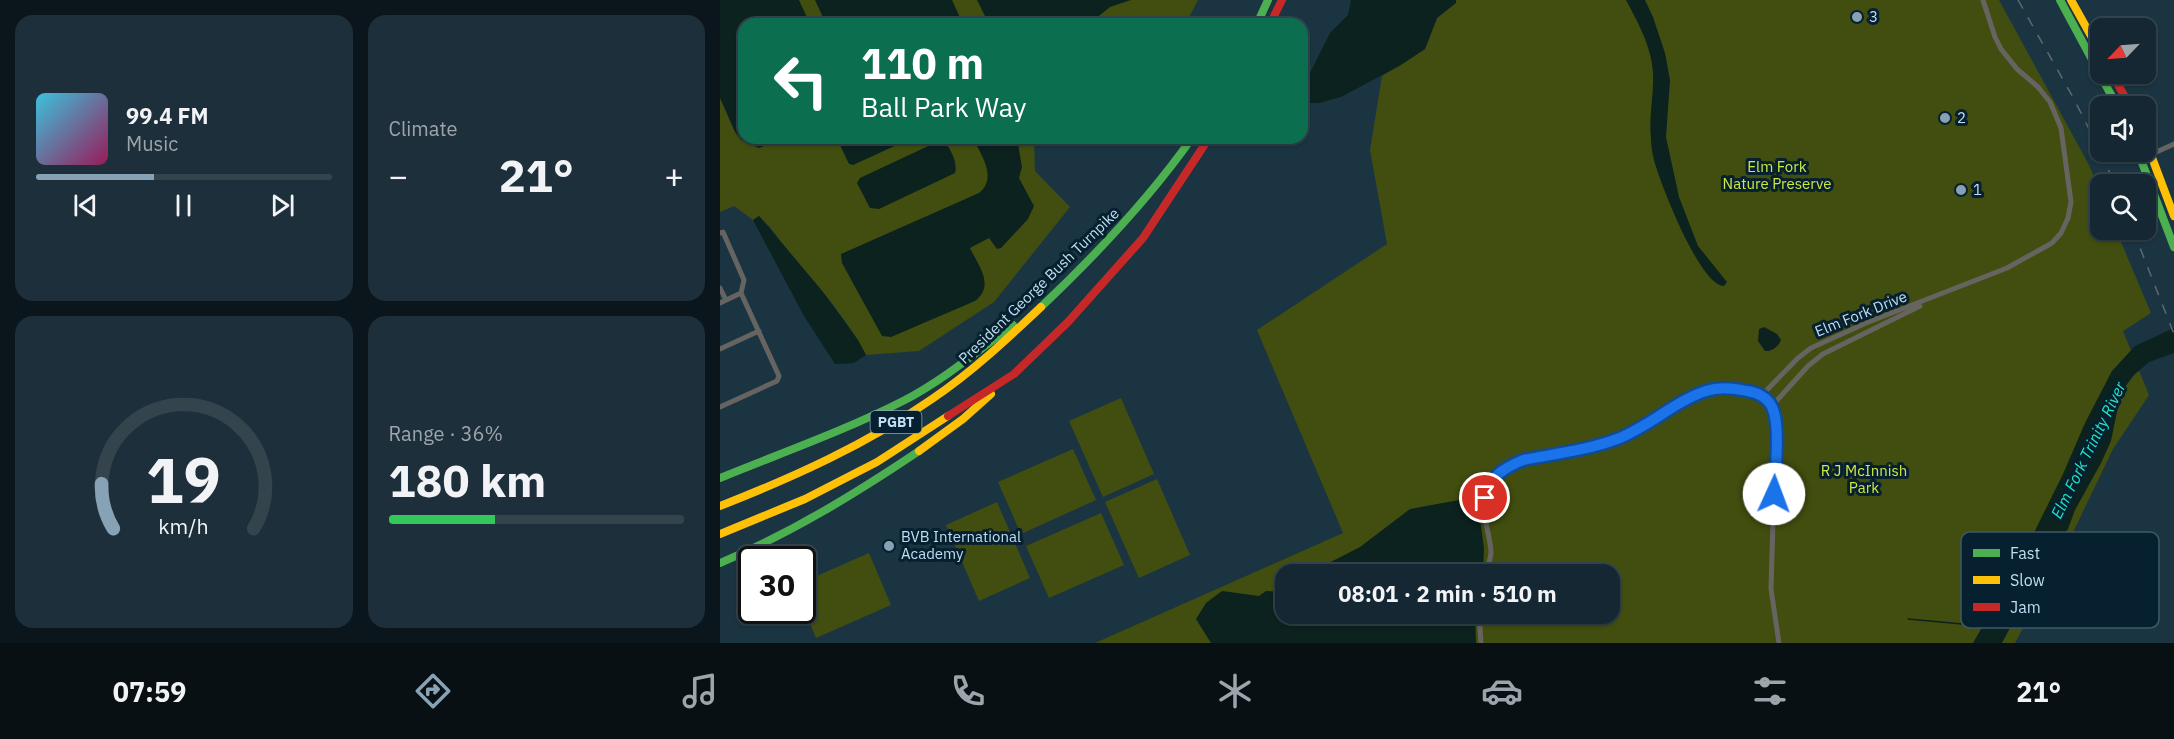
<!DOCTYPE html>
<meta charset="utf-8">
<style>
:root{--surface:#142732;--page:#1d2f3a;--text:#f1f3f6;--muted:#9da5ac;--line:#33444d;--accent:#86a2b4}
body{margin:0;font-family:"IBM Plex Sans",sans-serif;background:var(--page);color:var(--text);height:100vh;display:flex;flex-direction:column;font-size:22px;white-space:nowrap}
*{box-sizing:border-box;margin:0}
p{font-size:20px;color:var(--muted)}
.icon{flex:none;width:33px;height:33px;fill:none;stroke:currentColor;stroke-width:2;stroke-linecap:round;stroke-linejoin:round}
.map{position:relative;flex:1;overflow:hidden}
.details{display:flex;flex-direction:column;gap:15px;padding:15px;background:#0b151c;width:720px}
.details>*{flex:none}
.hud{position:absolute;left:18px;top:18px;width:570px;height:126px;border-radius:18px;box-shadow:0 2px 4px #0004,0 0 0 2px var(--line);background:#0b6e4f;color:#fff;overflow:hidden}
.needle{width:39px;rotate:245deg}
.fabs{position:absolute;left:1370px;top:18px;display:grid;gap:12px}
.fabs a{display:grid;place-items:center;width:66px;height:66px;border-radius:12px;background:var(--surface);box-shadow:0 2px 4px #0004,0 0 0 2px var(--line);font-size:30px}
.speed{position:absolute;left:18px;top:546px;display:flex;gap:12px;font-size:30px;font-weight:700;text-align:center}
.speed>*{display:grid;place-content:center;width:78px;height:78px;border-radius:50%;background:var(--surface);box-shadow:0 2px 4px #0004,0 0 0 2px var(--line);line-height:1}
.speed .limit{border:3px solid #111;border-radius:9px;background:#fff;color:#111}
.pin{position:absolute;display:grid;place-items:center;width:51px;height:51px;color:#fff;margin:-26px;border:3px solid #fff;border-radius:50%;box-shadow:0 2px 6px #0007}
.me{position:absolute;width:66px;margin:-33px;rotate:2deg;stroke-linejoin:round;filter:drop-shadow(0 0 4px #0008)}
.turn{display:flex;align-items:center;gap:21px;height:126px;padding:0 24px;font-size:27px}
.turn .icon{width:78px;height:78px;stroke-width:2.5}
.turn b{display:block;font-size:42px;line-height:51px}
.big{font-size:45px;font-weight:700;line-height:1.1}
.details .card{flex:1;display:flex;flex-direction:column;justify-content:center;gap:9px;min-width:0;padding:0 21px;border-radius:18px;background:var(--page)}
.details .dial{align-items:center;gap:0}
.dial svg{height:156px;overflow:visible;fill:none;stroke:var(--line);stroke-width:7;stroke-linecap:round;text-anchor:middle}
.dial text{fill:var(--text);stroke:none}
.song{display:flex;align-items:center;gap:18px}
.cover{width:72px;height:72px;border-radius:9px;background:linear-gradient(135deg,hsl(190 70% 55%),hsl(330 70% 35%))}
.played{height:6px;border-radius:3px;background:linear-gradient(90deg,var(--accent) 40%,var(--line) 40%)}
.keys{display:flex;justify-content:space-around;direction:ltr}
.heat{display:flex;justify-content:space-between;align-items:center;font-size:33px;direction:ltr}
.charge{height:9px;border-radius:4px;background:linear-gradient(90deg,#34c759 36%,var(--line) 0)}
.details .tiles{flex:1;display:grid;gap:15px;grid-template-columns:repeat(2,1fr)}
.trip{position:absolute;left:555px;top:564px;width:345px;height:60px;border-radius:18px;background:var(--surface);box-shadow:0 2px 4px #0004,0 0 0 2px var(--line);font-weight:700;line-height:60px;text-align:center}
.dock{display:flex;height:96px;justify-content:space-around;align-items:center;background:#081014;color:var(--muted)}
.dock .icon{width:42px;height:42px}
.dock .on{color:var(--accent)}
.dock b{font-size:27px;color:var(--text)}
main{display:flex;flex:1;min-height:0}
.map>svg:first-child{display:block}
.green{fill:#424e0f;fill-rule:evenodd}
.water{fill:#0b221f}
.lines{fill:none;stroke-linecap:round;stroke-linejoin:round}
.stream{stroke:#0b221f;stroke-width:1.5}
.street{stroke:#666461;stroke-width:5}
.fast{stroke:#4caf50;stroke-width:8}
.slow{stroke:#ffc107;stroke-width:8}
.jam{stroke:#c62828;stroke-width:8}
.rail{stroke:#5e686d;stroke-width:1.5;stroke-dasharray:10 10;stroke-linecap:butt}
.route-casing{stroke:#114b97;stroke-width:15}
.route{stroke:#1a73e8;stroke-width:10}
.poi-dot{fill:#86a2b4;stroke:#06202f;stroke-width:2}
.labels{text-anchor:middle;stroke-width:6;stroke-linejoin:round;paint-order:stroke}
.shield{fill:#06202f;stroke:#88a5b8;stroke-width:1.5}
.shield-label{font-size:14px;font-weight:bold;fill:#c0def2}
.poi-label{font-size:15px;fill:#c0def2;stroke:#06202f;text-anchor:start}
.park-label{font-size:15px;fill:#cfe840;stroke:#06202f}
.street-label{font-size:15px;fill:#c0def2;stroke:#06202f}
.water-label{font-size:16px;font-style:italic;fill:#23e5c6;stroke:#06202f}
.key{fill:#06202f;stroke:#3e596a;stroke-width:1.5}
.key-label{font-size:16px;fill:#c0def2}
</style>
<main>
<section class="details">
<div class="tiles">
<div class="card">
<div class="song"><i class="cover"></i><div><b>99.4 FM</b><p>Music</p></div></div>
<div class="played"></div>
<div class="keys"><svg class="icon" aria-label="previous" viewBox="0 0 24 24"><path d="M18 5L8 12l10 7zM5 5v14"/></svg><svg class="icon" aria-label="pause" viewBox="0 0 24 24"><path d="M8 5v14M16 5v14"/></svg><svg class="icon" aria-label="next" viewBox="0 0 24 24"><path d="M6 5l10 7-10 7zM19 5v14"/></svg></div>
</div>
<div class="card"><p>Climate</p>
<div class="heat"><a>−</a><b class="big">21°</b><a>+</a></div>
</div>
<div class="card dial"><svg viewBox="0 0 100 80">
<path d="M14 69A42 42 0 1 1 86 69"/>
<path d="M14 69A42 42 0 0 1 8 46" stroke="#86a2b4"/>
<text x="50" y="56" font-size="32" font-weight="700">19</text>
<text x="50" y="72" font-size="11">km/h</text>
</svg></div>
<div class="card"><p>Range · 36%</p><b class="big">180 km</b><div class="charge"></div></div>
</div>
</section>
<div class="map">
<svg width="1454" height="643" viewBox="0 0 1454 643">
<rect width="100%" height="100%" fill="#1a3442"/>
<path class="green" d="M0,0H478L467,21L457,24H24V138H314L315,171L350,207L274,302L199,351L146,355C121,307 81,269 49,226L39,216L33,220L14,206L0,212Z
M736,0H1279L1369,165L1380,192V230H1396L1431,313L1403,331L1429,395L1393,449L1347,545L1295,643H375L623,533L537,330L667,244L650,150L662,76L705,49L717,18L735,3ZM566,574H890V614H566Z
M401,398L434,474L383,497L349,421Z
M353,449L376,500L301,534L278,482Z
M437,479L470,555L419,578L385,502Z
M277,502L310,578L259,601L226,525Z
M381,513L404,565L329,598L306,546Z
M149,553L171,605L96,638L83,607V582Z"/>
<path class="water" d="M0,0H79L90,24H24V138H63L39,148L21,140L15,132L0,98Z
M95,0H232L243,24H106Z
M257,0H411L390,7L369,24H269Z
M631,0H736V3L717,18L705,49L681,65L621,97L599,103H582V89L610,33L628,15Z
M906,0H925L933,17L945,53L950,80L946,137L959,197L978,246L1007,282L1004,286C980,286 940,183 934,160C932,153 931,145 931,138C928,113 936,89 932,64C929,42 916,19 906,0Z
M192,138L133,165L129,164L117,139Z
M253,138H297L302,167L299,178L314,206L308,219L281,248L277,249L269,238L250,248C259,267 275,285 255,301L171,337L162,336L122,263L121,254L259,193C278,178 261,155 253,138Z
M221,140C230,145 238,163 235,173L159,209L150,208L137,183L140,178Z
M39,216L103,292L138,340L146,355L134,363L115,364L84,316L33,220Z
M1044,327L1057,334L1061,340C1059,346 1052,352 1045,351L1038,341L1039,329Z
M1454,328V353L1429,362L1414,375L1401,392L1391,441L1381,463L1355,510L1348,529L1332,548L1282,643H1253L1298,565L1343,474L1365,423L1392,371L1415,346Z
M752,492L757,494V498L764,548L763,574H593L595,570L640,547L690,509L739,500Z
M502,591L539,596L546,591L565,592L566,614H755L756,643H491L476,619L486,603Z"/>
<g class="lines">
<path class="stream" d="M1188,619L1264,626"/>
<path class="street" d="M1421,159L1454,144
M0,233L3,232L24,280L21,293L59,376L57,381L0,407
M0,288L6,300
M0,303L21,293
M0,349L39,331
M1041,396L1078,358L1091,348L1146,323L1287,268L1332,243L1341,233L1348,218L1351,202L1341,128L1330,102L1318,87L1297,69L1281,49L1275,37L1263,0
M1052,406L1088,366L1103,354L1200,306
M766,574C767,567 771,559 771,552C770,529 755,502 771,481C792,454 861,451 895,440C945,423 970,379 1028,391C1043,394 1051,402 1056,417L1051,589L1059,643
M759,614L761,643"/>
<path class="fast" d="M1340,0L1397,106
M537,24L548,0
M1418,152L1454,247
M321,307C376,255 428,200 472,138
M0,478C61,453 124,431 183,401C222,381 258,351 293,325
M0,563C71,533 135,494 199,451"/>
<path class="slow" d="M1351,0L1380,52
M1425,139L1454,216
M199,451L243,419L271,394
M0,506C74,477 147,444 212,399C252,372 286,340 321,307
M0,534L85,499L157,462L228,416"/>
<path class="jam" d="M550,24L562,0
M1392,74L1410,106
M228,416L294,374L348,322L423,238L489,138"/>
<path class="rail" d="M1298,0L1354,99L1380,151
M1380,152L1395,184
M1413,230L1454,334"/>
</g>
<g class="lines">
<defs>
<path id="route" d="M765,498C772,475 782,469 803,460C834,454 868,450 897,439C929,427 955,401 986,391C998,387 1014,388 1027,391C1037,392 1048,398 1052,407C1061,425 1055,473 1054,494"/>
</defs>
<use href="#route" class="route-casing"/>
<use href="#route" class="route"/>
</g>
<g class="poi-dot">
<circle cx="1137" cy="17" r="6"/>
<circle cx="1225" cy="118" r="6"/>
<circle cx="1241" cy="190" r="6"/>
<circle cx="169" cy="546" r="6"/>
</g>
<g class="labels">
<rect class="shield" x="150.5" y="411" width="51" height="22" rx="4.5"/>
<g class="shield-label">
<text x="176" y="427">PGBT</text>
</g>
<g class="poi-label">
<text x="1149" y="22">3</text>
<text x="1237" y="123">2</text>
<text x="1253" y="195">1</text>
<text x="181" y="542">BVB International<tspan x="181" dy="17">Academy</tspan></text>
</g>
<g class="park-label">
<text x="1057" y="172">Elm Fork<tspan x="1057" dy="17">Nature Preserve</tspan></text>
<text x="1144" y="476">R J McInnish<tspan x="1144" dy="17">Park</tspan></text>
</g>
<g class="street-label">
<text transform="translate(319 286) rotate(-44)" y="5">President George Bush Turnpike</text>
<text transform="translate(1141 314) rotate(-22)" y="5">Elm Fork Drive</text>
</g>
<g class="water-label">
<text transform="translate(1368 450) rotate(-64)" y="6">Elm Fork Trinity River</text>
</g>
</g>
<rect x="1241" y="532" width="198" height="96" rx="9" class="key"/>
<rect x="1253" y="549" width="27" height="8" fill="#4caf50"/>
<rect x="1253" y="576" width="27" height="8" fill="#ffc107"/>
<rect x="1253" y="603" width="27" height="8" fill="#c62828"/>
<g class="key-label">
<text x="1290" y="559">Fast</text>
<text x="1290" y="586">Slow</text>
<text x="1290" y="613">Jam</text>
</g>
</svg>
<div class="fabs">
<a><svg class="needle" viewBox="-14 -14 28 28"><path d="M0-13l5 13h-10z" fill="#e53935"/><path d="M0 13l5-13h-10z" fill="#9da5ac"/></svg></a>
<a><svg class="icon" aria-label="sound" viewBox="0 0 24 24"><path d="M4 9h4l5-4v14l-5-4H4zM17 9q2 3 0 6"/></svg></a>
<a><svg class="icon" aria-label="search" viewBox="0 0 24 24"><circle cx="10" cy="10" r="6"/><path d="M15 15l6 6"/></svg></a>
</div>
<div class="speed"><div class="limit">30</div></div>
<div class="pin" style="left:765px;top:498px;background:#d93025"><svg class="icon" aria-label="arrive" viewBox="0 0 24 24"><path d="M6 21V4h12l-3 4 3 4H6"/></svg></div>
<svg class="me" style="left:1054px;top:494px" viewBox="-20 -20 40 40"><circle r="19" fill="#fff"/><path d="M0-13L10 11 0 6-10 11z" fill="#1a73e8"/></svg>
<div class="trip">08:01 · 2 min · 510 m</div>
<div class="hud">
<div class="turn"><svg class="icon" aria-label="left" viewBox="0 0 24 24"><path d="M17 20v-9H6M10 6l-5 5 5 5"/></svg><div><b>110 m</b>Ball Park Way</div></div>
</div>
</div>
</main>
<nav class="dock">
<b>07:59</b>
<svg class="icon on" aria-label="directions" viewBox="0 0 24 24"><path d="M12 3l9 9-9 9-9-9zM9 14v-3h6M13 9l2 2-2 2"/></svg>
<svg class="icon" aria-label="music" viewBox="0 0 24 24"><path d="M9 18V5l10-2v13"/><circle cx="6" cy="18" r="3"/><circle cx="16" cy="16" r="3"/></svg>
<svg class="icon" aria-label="phone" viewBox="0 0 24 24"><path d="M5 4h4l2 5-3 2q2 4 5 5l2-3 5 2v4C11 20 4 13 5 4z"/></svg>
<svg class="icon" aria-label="climate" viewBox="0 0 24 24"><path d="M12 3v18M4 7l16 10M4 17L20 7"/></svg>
<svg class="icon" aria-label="car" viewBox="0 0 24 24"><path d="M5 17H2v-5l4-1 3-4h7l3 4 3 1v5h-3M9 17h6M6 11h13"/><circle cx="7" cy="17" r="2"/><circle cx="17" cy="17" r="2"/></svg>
<svg class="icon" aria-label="filters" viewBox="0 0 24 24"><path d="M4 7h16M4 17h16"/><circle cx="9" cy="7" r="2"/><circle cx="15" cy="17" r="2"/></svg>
<b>21°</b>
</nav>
